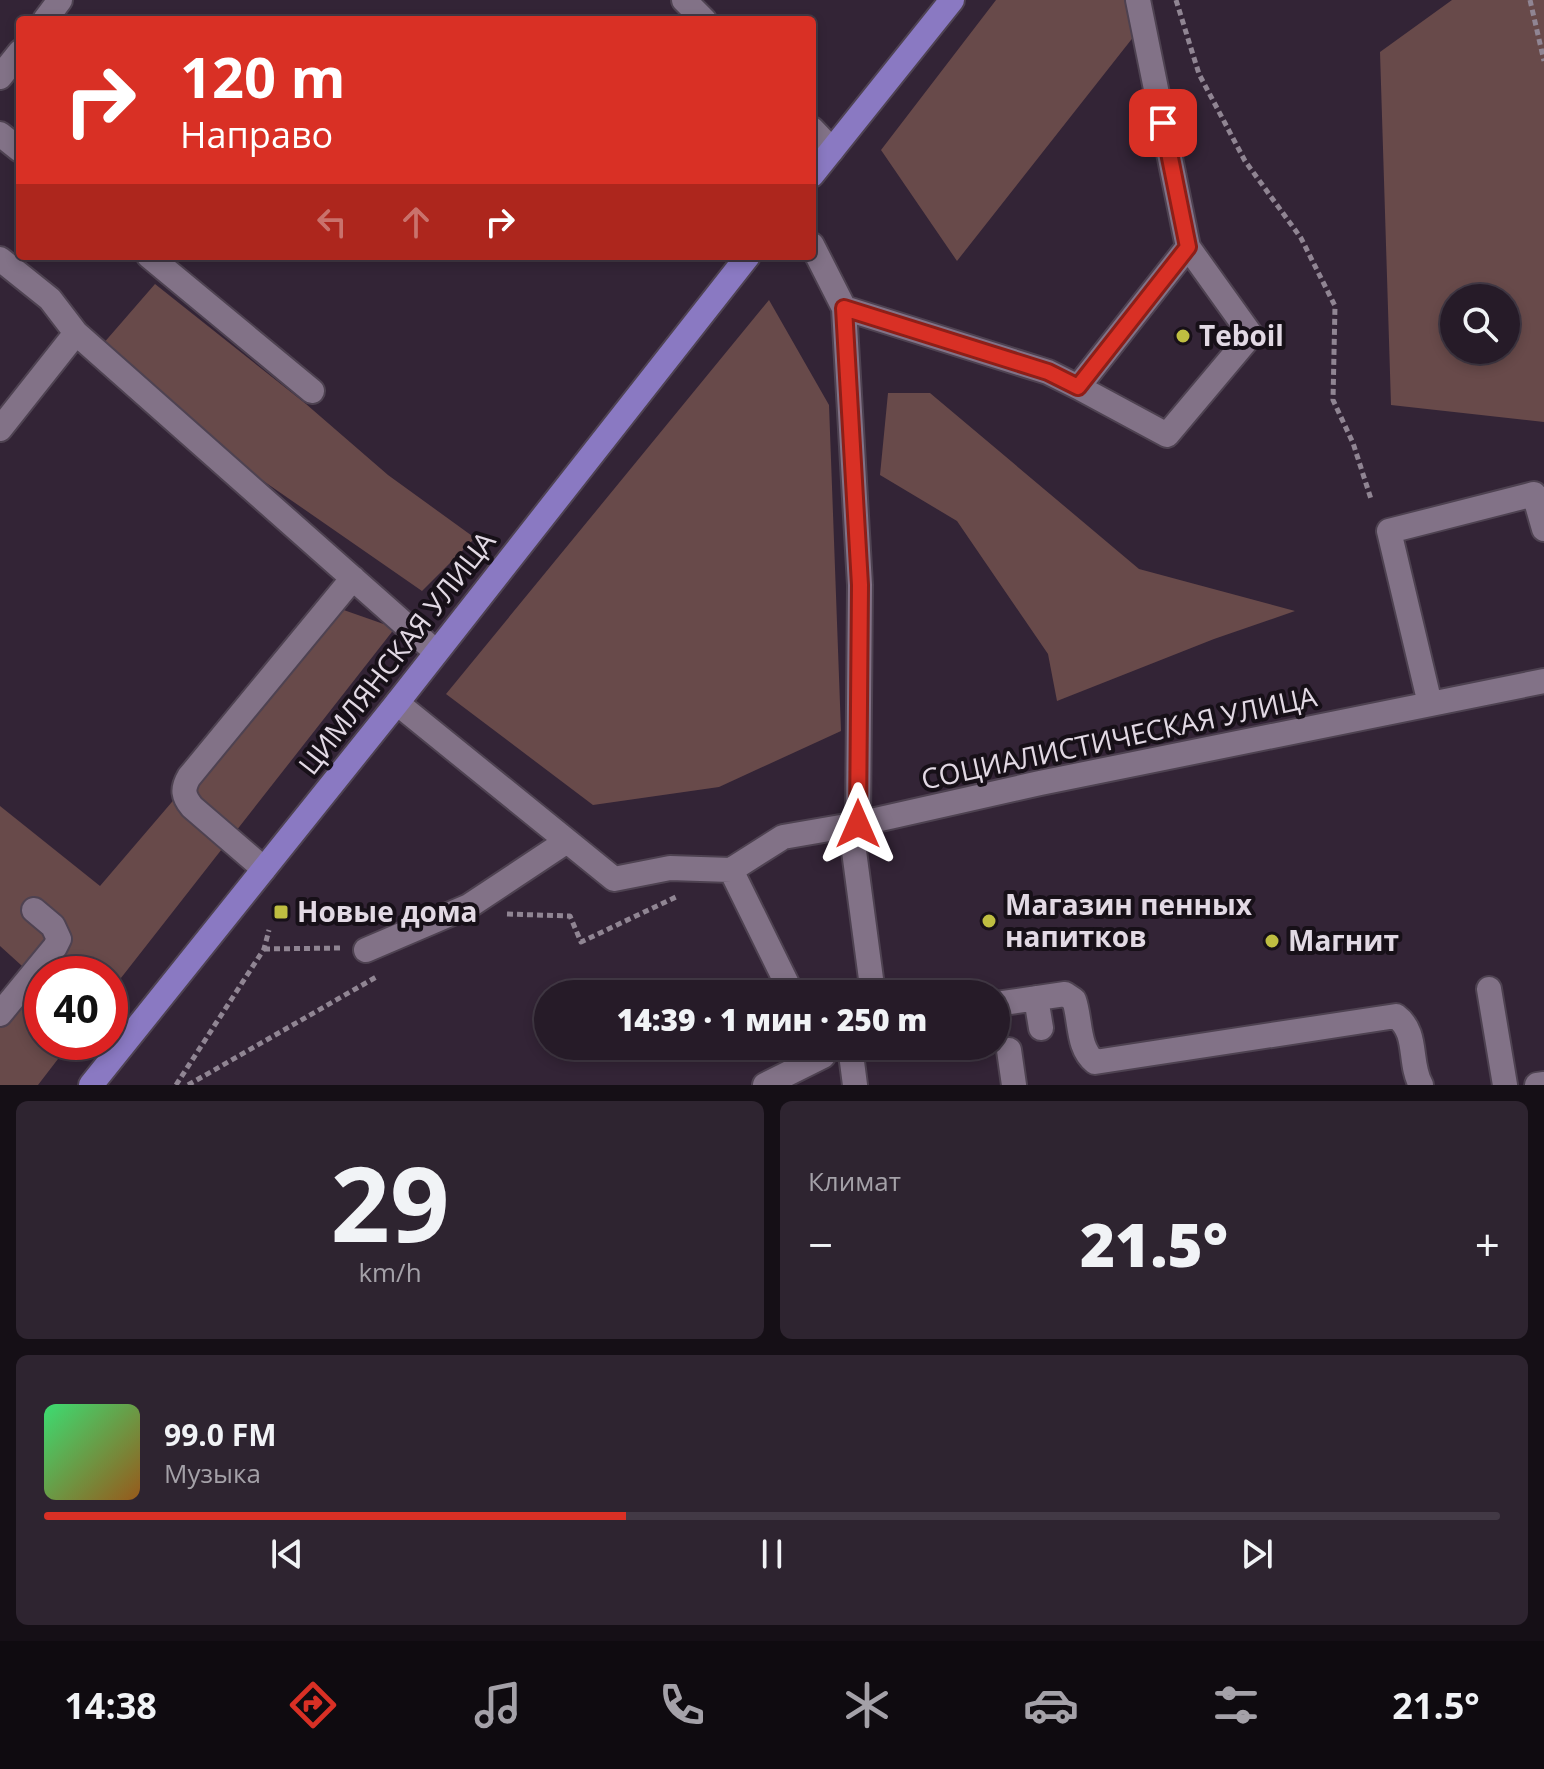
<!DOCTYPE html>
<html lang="ru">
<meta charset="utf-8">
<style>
:root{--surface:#261b28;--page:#2e2430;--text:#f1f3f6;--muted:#a4a1a8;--line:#423945;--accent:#d93025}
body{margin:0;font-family:"Open Sans",sans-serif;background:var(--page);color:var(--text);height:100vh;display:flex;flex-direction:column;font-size:30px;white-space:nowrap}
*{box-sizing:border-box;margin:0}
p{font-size:26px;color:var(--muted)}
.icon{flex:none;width:44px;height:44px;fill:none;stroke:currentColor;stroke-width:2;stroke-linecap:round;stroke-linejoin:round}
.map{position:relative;height:1085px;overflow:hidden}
.sheet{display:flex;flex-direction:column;gap:16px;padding:16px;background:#150f16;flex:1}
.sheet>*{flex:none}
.hud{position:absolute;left:16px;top:16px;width:800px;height:244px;border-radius:8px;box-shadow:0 4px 12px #0003,0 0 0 2px var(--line);background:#d93025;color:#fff;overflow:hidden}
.buttons{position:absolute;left:1440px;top:284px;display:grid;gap:16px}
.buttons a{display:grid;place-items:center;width:80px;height:80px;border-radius:50%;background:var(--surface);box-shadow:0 4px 12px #0003,0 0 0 2px var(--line);font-size:40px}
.speed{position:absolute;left:24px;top:956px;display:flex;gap:16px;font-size:40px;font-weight:700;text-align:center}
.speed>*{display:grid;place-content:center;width:104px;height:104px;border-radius:50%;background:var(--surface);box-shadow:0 4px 12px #0003,0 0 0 2px var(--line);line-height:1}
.speed .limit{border:12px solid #d22;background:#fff;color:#111}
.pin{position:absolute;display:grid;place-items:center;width:68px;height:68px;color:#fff;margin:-34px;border-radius:16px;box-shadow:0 4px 12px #0006}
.me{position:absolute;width:88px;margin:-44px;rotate:0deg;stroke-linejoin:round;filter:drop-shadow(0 0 6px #0008)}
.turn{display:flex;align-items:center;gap:28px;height:168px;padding:0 32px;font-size:36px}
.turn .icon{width:104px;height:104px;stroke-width:2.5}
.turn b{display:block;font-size:56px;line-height:68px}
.lanes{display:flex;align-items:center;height:76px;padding:0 32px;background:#0003;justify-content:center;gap:40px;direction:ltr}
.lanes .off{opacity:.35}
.big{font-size:60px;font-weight:800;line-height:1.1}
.sheet .widget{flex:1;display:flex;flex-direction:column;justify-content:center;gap:12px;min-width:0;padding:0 28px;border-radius:12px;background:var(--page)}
.sheet .dial{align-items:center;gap:0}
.dial b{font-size:104px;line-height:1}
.song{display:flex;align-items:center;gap:24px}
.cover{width:96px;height:96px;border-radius:12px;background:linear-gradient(135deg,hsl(140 70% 55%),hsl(30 70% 35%))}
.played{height:8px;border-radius:4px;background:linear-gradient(90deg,var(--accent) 40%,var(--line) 40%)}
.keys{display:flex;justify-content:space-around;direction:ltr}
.heat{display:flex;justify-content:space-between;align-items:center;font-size:44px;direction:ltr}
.sheet .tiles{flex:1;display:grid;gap:16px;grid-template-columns:1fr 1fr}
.widget:last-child{grid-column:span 2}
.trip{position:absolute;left:534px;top:980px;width:476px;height:80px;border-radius:40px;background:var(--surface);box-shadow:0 4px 12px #0003,0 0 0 2px var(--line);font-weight:800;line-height:80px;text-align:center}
.tabs{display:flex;height:128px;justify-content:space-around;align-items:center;background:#0f0b10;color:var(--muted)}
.tabs .icon{width:56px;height:56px}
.tabs .selected{color:var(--accent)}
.tabs b{font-size:36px;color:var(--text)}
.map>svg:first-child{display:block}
.green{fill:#684a4a;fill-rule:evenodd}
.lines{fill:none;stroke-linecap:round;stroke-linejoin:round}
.minor-casing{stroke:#4e4251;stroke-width:28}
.major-casing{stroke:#4e4251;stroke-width:28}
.path{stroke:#908593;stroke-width:5;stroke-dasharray:6 4;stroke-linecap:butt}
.minor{stroke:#827287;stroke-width:24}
.major{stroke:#8a79c2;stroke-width:24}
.route-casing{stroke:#8d1f18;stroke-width:20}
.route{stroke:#d93025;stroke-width:14}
.poi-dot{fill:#bfbe41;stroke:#171018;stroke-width:3}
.labels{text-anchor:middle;stroke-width:8;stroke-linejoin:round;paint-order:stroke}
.poi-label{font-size:28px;font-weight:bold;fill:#e2d9e4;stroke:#171018;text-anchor:start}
.street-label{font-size:28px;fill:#e2d9e4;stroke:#171018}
</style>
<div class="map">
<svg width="1544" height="1085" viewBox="0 0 1544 1085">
<rect width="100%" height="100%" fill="#332436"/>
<path class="green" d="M996,0H1128L1142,26L957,261L881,150Z
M1452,0H1544V422L1391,405L1380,52ZM1454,298H1506V350H1454Z
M155,284L306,404L388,475L475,538L422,591L89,360Z
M769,300L829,405L841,731L719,787L593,805L446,694Z
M888,393H930L1139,569L1295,611L1214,639L1057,701L1048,654L957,521L880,475Z
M338,608L395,628L110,992V974H42V1042H71L38,1085H0V1019L32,975L0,946V806L100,886Z"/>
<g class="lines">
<defs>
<path id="minor" d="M684,0L704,20
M45,20L60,0
M0,77L20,52
M812,129L832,150
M0,134L20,150
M812,245L844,308L860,585L858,824L854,851L873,994
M149,256L312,391
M0,259L50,299L76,333L436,652
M844,308L1048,372L1078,387L1188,247L1138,0
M1078,387L1167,435L1251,335L1188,247
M0,429L76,333
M397,703L614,879L670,868L731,870L792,994
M1430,704L1389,531L1534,494L1544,529
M264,869L192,807C183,796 182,789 189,777L353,578
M731,870L783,837L858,824L1040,783L1544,681
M366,950L469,906L567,841
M1489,989L1505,1085
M1036,998L1041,1028
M996,1004L1065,994L1074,1000C1081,1020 1077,1048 1095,1062L1396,1016C1419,1033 1408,1062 1421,1085
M0,1014L55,947L59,939L53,926L34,910
M1009,1050L1014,1085
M765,1085L823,1056L818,1046
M855,1085L851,1054L857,1046
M1537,1085L1544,1084"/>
<path id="major" d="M812,175L952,0
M91,1085L397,703L748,256"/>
</defs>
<use href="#minor" class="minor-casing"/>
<use href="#major" class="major-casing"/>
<path class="path" d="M1176,0L1199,74L1245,161L1301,238L1335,306L1333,400L1353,443L1371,499
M1530,0L1544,61
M507,914L570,916L581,942L678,896
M264,949L341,948
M176,1085L264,949L269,930
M188,1085L378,976"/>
<use href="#minor" class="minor"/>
<use href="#major" class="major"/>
</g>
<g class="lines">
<defs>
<path id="route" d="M858,824L860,585L844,308L1048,372L1078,387L1188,247L1163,123"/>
</defs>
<use href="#route" class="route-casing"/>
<use href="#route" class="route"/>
</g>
<g class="poi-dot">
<circle cx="1183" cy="336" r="8"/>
<rect x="273" y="904" width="16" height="16" rx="4"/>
<circle cx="989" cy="921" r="8"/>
<circle cx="1272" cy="941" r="8"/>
</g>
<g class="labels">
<g class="poi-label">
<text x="1199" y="346">Teboil</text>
<text x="1005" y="915">Магазин пенных<tspan x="1005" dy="32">напитков</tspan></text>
<text x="297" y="922">Новые дома</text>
<text x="1288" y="951">Магнит</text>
</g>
<g class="street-label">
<text transform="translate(397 653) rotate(-52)" y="10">ЦИМЛЯНСКАЯ УЛИЦА</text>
<text transform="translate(1119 738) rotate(-12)" y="10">СОЦИАЛИСТИЧЕСКАЯ УЛИЦА</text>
</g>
</g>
</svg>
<div class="buttons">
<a><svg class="icon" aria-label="search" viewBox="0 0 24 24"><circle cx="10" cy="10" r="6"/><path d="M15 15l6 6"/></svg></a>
</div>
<div class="speed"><div class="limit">40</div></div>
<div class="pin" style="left:1163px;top:123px;background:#d93025"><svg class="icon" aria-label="arrive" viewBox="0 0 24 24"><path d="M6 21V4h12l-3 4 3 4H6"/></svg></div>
<svg class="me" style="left:858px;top:824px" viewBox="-20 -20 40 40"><path d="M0-17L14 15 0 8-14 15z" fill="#d93025" stroke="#fff" stroke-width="4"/></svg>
<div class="trip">14:39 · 1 мин · 250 m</div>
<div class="hud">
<div class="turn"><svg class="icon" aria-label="right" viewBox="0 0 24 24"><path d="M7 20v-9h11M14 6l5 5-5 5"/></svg><div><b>120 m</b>Направо</div></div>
<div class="lanes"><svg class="icon off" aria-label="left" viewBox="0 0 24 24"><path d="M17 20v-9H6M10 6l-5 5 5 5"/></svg><svg class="icon off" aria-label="ahead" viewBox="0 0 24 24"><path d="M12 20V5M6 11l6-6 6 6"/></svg><svg class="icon" aria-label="right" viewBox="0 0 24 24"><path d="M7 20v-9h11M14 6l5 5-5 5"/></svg></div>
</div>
</div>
<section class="sheet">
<div class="tiles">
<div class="widget dial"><b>29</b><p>km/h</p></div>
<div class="widget"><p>Климат</p>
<div class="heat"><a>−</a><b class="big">21.5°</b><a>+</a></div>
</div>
<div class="widget">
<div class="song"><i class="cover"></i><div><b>99.0 FM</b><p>Музыка</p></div></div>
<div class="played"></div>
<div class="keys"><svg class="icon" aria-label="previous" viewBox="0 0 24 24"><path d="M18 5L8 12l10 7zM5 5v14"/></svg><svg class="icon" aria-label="pause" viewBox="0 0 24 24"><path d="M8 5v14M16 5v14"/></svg><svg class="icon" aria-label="next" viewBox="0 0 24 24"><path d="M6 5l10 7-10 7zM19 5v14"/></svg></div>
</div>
</div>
</section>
<nav class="tabs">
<b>14:38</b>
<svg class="icon selected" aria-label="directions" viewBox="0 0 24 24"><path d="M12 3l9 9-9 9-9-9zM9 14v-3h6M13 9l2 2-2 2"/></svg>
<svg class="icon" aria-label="music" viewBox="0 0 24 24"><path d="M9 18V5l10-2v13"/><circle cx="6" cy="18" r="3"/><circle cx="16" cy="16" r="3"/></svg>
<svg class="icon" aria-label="phone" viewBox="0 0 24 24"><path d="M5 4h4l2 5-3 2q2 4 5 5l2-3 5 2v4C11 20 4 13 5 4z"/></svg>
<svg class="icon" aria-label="climate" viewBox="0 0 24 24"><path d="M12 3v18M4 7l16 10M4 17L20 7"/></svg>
<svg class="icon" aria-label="car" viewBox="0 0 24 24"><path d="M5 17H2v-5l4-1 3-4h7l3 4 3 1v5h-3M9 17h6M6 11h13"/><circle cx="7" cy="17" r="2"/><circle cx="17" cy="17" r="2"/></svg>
<svg class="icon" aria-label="filters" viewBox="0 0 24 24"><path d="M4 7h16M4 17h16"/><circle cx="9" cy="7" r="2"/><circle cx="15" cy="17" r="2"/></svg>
<b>21.5°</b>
</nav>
